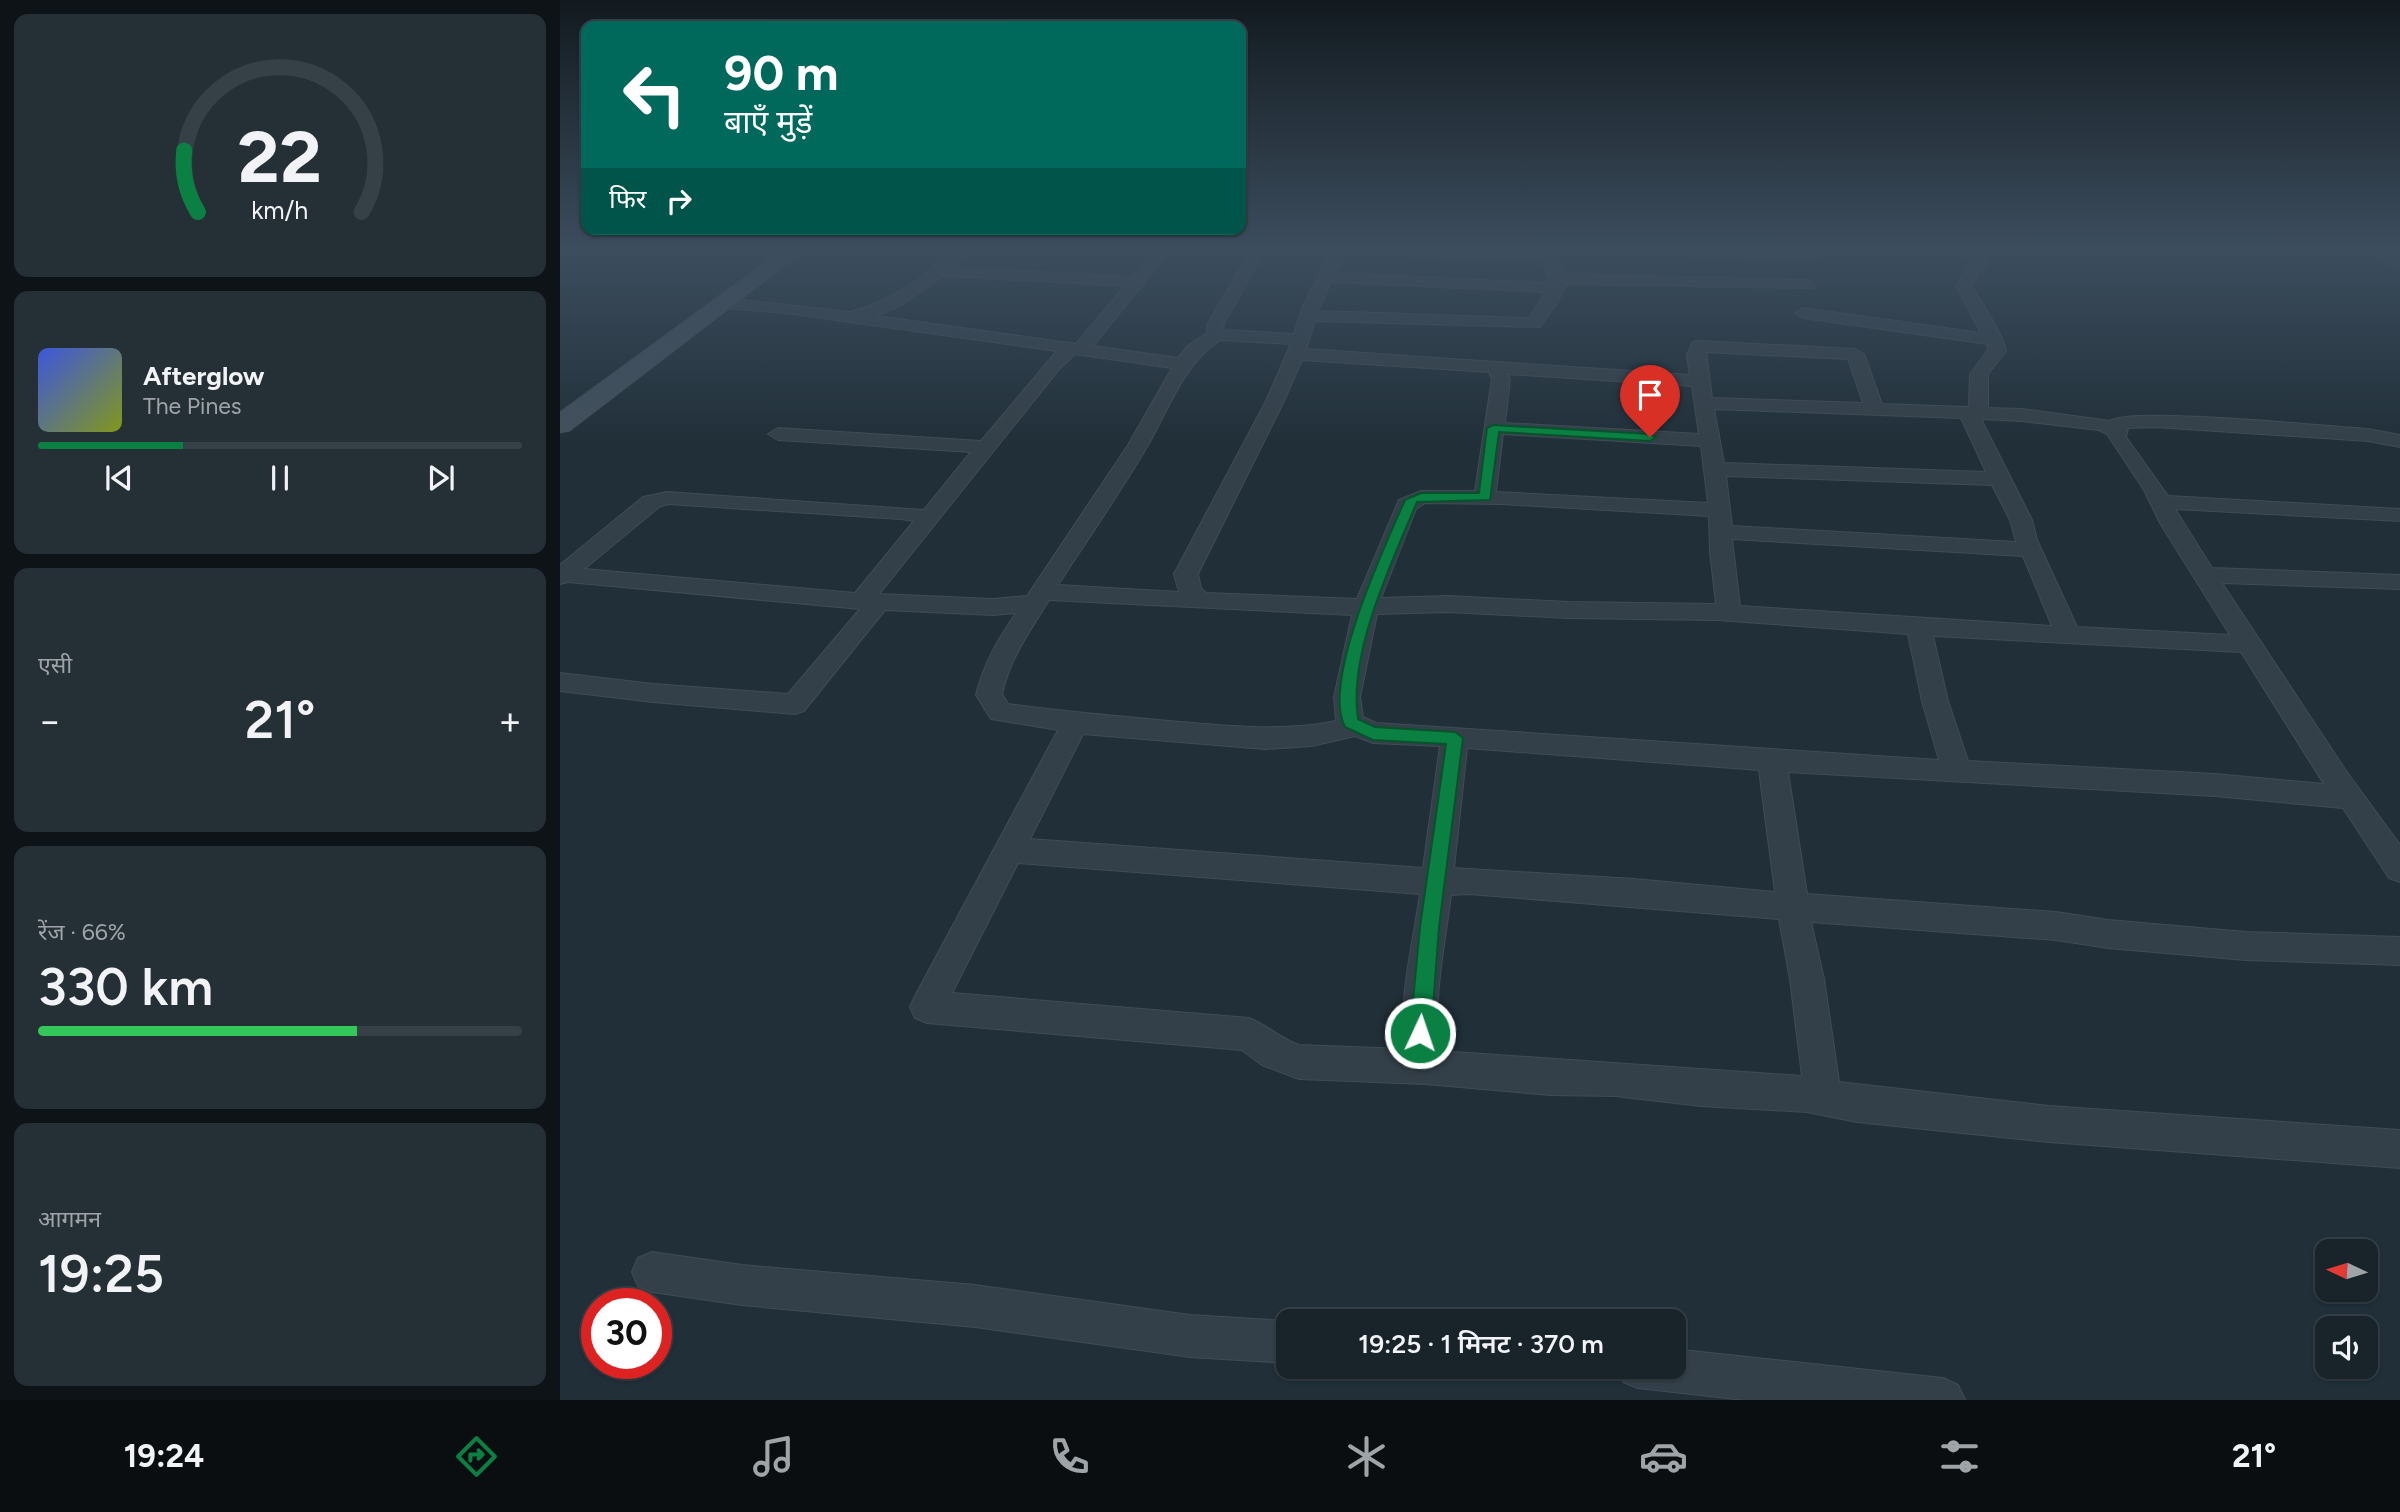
<!DOCTYPE html>
<html lang="hi">
<meta charset="utf-8">
<style>
:root{--surface:#18232a;--page:#252f36;--text:#f1f3f6;--muted:#9fa4a8;--line:#364047;--accent:#0b8043}
body{margin:0;font-family:Figtree,"Noto Sans Devanagari",sans-serif;background:var(--page);color:var(--text);height:100vh;display:flex;flex-direction:column;font-size:26px;white-space:nowrap}
*{box-sizing:border-box;margin:0}
p{font-size:23px;color:var(--muted)}
.icon{flex:none;width:38px;height:38px;fill:none;stroke:currentColor;stroke-width:2;stroke-linecap:round;stroke-linejoin:round}
.map{position:relative;flex:1;overflow:hidden}
.drawer{display:flex;flex-direction:column;gap:14px;padding:14px;background:#0d1317;width:560px}
.drawer>*{flex:none}
.banner{position:absolute;left:21px;top:21px;width:665px;height:214px;border-radius:14px;box-shadow:0 2px 5px #0004,0 0 0 2px var(--line);background:#00695c;color:#fff;overflow:hidden}
.needle{width:46px;rotate:274deg}
.controls{position:absolute;left:1755px;top:1239px;display:grid;gap:14px}
.controls a{display:grid;place-items:center;width:63px;height:63px;border-radius:14px;background:var(--surface);box-shadow:0 2px 5px #0004,0 0 0 2px var(--line);font-size:35px}
.speed{position:absolute;left:21px;top:1288px;display:flex;gap:14px;font-size:35px;font-weight:700;text-align:center}
.speed>*{display:grid;place-content:center;width:91px;height:91px;border-radius:50%;background:var(--surface);box-shadow:0 2px 5px #0004,0 0 0 2px var(--line);line-height:1}
.speed .limit{border:10px solid #d22;background:#fff;color:#111}
.pin{position:absolute;display:grid;place-items:center;width:60px;height:60px;color:#fff;margin:-72px -30px;border-radius:50% 50% 50% 0;rotate:-45deg;box-shadow:0 0 7px #0007}
.pin .icon{rotate:45deg}
.me{position:absolute;width:77px;margin:-38px;rotate:3deg;stroke-linejoin:round;filter:drop-shadow(0 0 5px #0008)}
.turn{display:flex;align-items:center;gap:24px;height:147px;padding:0 28px;font-size:32px}
.turn .icon{width:91px;height:91px;stroke-width:2.5}
.turn b{display:block;font-size:49px;line-height:60px}
.then{display:flex;align-items:center;height:66px;padding:0 28px;background:#0003;gap:14px;font-size:26px}
.big{font-size:52px;font-weight:600;line-height:1.1}
.drawer .card{flex:1;display:flex;flex-direction:column;justify-content:center;gap:10px;min-width:0;padding:0 24px;border-radius:14px;background:var(--page)}
.drawer .dial{align-items:center;gap:0}
.dial svg{height:182px;overflow:visible;fill:none;stroke:var(--line);stroke-width:7;stroke-linecap:round;text-anchor:middle}
.dial text{fill:var(--text);stroke:none}
.song{display:flex;align-items:center;gap:21px}
.cover{width:84px;height:84px;border-radius:10px;background:linear-gradient(135deg,hsl(230 70% 55%),hsl(70 70% 35%))}
.played{height:7px;border-radius:4px;background:linear-gradient(90deg,var(--accent) 30%,var(--line) 30%)}
.keys{display:flex;justify-content:space-around;direction:ltr}
.heat{display:flex;justify-content:space-between;align-items:center;font-size:38px;direction:ltr}
.charge{height:10px;border-radius:5px;background:linear-gradient(90deg,#34c759 66%,var(--line) 0)}
.trip{position:absolute;left:716px;top:1309px;width:410px;height:70px;border-radius:14px;background:var(--surface);box-shadow:0 2px 5px #0004,0 0 0 2px var(--line);font-weight:600;line-height:70px;text-align:center}
.dock{display:flex;height:112px;justify-content:space-around;align-items:center;background:#0a0e11;color:var(--muted)}
.dock .icon{width:49px;height:49px}
.dock .active{color:var(--accent)}
.dock b{font-size:32px;color:var(--text)}
main{display:flex;flex:1;min-height:0}
.map>svg:first-child{display:block}
.lines{fill:none;stroke-linecap:round;stroke-linejoin:round}
.street-casing{stroke:#404c55;stroke-width:2}
.secondary-casing{stroke:#404c55;stroke-width:1}
.street{fill:#344049;fill-rule:evenodd}
.secondary{fill:#42505c;fill-rule:evenodd}
.route{fill:#0b8043;stroke:#07532c;stroke-width:2}
</style>
<main>
<section class="drawer">
<div class="card dial"><svg viewBox="0 0 100 80">
<path d="M14 69A42 42 0 1 1 86 69"/>
<path d="M14 69A42 42 0 0 1 8 42" stroke="#0b8043"/>
<text x="50" y="56" font-size="32" font-weight="700">22</text>
<text x="50" y="72" font-size="11">km/h</text>
</svg></div>
<div class="card">
<div class="song"><i class="cover"></i><div><b>Afterglow</b><p>The Pines</p></div></div>
<div class="played"></div>
<div class="keys"><svg class="icon" aria-label="previous" viewBox="0 0 24 24"><path d="M18 5L8 12l10 7zM5 5v14"/></svg><svg class="icon" aria-label="pause" viewBox="0 0 24 24"><path d="M8 5v14M16 5v14"/></svg><svg class="icon" aria-label="next" viewBox="0 0 24 24"><path d="M6 5l10 7-10 7zM19 5v14"/></svg></div>
</div>
<div class="card"><p>एसी</p>
<div class="heat"><a>−</a><b class="big">21°</b><a>+</a></div>
</div>
<div class="card"><p>रेंज · 66%</p><b class="big">330 km</b><div class="charge"></div></div>
<div class="card"><p>आगमन</p><b class="big">19:25</b></div>
</section>
<div class="map">
<svg width="1840" height="1400" viewBox="0 0 1840 1400">
<rect width="100%" height="100%" fill="#202f38"/>
<g class="lines">
<defs>
<path id="street" d="M395,249H411L393,267L572,277L596,249H611L533,346L618,358L629,345L647,333V325L691,249H706L663,325L664,330L734,334L743,306L772,249H787L776,273L990,283L983,261L826,254L819,249H923L994,254L1003,274L1247,280L1255,285L1253,288L1006,284L997,303L980,327L755,321L746,349L1130,375L1127,355L1133,342L1139,341L1295,349L1304,354L1322,404L1406,407L1409,406L1410,374L1428,350V344L1243,318L1235,313L1243,308L1421,333L1396,286L1410,264L1406,249H1421L1426,265L1419,272L1412,286C1421,303 1444,335 1446,351L1428,374V408L1462,409L1550,421C1567,406 1772,427 1808,429L1840,435V447L1808,441L1595,427L1568,428L1566,437L1608,496L1840,509V521L1615,509L1652,568L1840,575V589L1662,583L1786,771L1840,845V882L1829,878L1783,808L1655,796L1228,772L1247,894L1496,912L1548,920L1686,932L1840,937V965L1686,960L1548,948L1496,940L1251,922L1264,979L1279,1082L1489,1106L1840,1130V1168L1489,1142L1297,1122L1247,1112L1141,1106L1055,1096L991,1095L865,1084L739,1079L702,1065L682,1050L367,1023L355,1018L350,1007L355,996L498,730L431,719L416,695C424,663 438,639 456,613L433,615L325,610L244,711L235,714L93,702L0,691V673L93,684L228,694L300,609L8,582L0,584V565L83,497L107,492L364,510L411,452L218,440L208,434L218,428L421,441L497,351L226,313L165,308L157,303L165,298L289,312C331,302 363,277 395,249ZM383,276L565,286L516,344L316,316L343,304ZM771,282L986,292L969,318L758,311ZM660,340L731,344L705,403L614,574L619,592L498,585C528,539 560,493 588,445C610,407 622,366 660,340ZM1146,352L1288,359L1303,403L1152,398ZM515,354L612,368L568,445L467,596L433,599L319,594L500,368ZM742,360L929,372L932,379L915,491H861L839,500L797,599L646,593L641,588L638,574L723,403ZM947,374L1132,386L1139,434L945,423L950,379ZM1154,409L1401,418L1426,472L1164,463ZM1421,419L1462,421L1539,430L1547,434L1584,490L1600,523L1670,635L1517,627L1477,540L1472,520ZM943,434L1141,446L1148,503L936,492ZM1166,476L1432,485L1450,520L1456,542L1172,526ZM865,503L942,504L1149,516L1150,552L1156,604L1008,602L888,596L821,598L856,509ZM107,504L341,519L354,521L295,593L24,569L99,507ZM1172,539L1463,556L1492,626L1180,606ZM489,600L792,615L774,697L776,721C724,732 673,726 620,722C563,717 506,712 448,704L442,694C450,658 470,631 489,600ZM888,612L1008,618L1157,620L1348,634L1362,701L1379,760L816,723L803,717L800,697L817,614ZM1373,636L1681,652L1764,784L1655,774L1408,761L1388,701ZM523,734L705,749L752,746L795,736L813,743L880,746L863,868L470,839ZM907,748L1199,770L1215,892L1074,879L894,868ZM458,863L860,894C853,944 838,999 845,1049L739,1045C720,1038 707,1025 689,1018L392,993ZM909,894L1219,919L1230,979L1242,1076L880,1051C872,1000 885,945 891,895Z
M1082,249H1403L1396,254H1275L1243,258L1089,254Z
M1806,249H1824L1840,258V269Z
M92,1252L182,1265L415,1285L630,1315L728,1321V1363L630,1357L415,1327L182,1305L92,1292L78,1286L72,1272L78,1258Z
M1113,1349L1383,1378L1398,1385L1405,1400H1184L1078,1388L1063,1382L1057,1367H1113Z"/>
<path id="secondary" d="M223,249H247L10,431L0,433V412Z"/>
</defs>
<use href="#street" class="street-casing"/>
<use href="#secondary" class="secondary-casing"/>
<use href="#street" class="street"/>
<use href="#secondary" class="secondary"/>
</g>
<linearGradient id="sky" x2="0" y2="1"><stop stop-color="#121a1f"/><stop offset="0.56" stop-color="#3c4d5e"/><stop offset="1" stop-color="#3c4d5e" stop-opacity="0"/></linearGradient>
<rect width="1840" height="445" fill="url(#sky)"/>
<path class="route" d="M933,425L1090,434L1096,437L1090,441L939,432L930,500L857,502C831,564 788,653 798,719L815,727L895,732L903,738L879,927L871,1033L868,1040L860,1043L853,1040L850,1033L860,927L886,744L813,740L785,727C761,681 825,546 845,500L861,493H919L927,428Z"/>
</svg>
<div class="controls">
<a><svg class="needle" viewBox="-14 -14 28 28"><path d="M0-13l5 13h-10z" fill="#e53935"/><path d="M0 13l5-13h-10z" fill="#9fa4a8"/></svg></a>
<a><svg class="icon" aria-label="sound" viewBox="0 0 24 24"><path d="M4 9h4l5-4v14l-5-4H4zM17 9q2 3 0 6"/></svg></a>
</div>
<div class="speed"><div class="limit">30</div></div>
<div class="pin" style="left:1090px;top:437px;background:#d93025"><svg class="icon" aria-label="arrive" viewBox="0 0 24 24"><path d="M6 21V4h12l-3 4 3 4H6"/></svg></div>
<svg class="me" style="left:860px;top:1033px" viewBox="-20 -20 40 40"><circle r="17" fill="#0b8043" stroke="#fff" stroke-width="3"/><path d="M0-11L8 9 0 5-8 9z" fill="#fff"/></svg>
<div class="trip">19:25 · 1 मिनट · 370 m</div>
<div class="banner">
<div class="turn"><svg class="icon" aria-label="left" viewBox="0 0 24 24"><path d="M17 20v-9H6M10 6l-5 5 5 5"/></svg><div><b>90 m</b>बाएँ मुड़ें</div></div>
<div class="then">फिर<svg class="icon" aria-label="right" viewBox="0 0 24 24"><path d="M7 20v-9h11M14 6l5 5-5 5"/></svg></div>
</div>
</div>
</main>
<nav class="dock">
<b>19:24</b>
<svg class="icon active" aria-label="directions" viewBox="0 0 24 24"><path d="M12 3l9 9-9 9-9-9zM9 14v-3h6M13 9l2 2-2 2"/></svg>
<svg class="icon" aria-label="music" viewBox="0 0 24 24"><path d="M9 18V5l10-2v13"/><circle cx="6" cy="18" r="3"/><circle cx="16" cy="16" r="3"/></svg>
<svg class="icon" aria-label="phone" viewBox="0 0 24 24"><path d="M5 4h4l2 5-3 2q2 4 5 5l2-3 5 2v4C11 20 4 13 5 4z"/></svg>
<svg class="icon" aria-label="climate" viewBox="0 0 24 24"><path d="M12 3v18M4 7l16 10M4 17L20 7"/></svg>
<svg class="icon" aria-label="car" viewBox="0 0 24 24"><path d="M5 17H2v-5l4-1 3-4h7l3 4 3 1v5h-3M9 17h6M6 11h13"/><circle cx="7" cy="17" r="2"/><circle cx="17" cy="17" r="2"/></svg>
<svg class="icon" aria-label="filters" viewBox="0 0 24 24"><path d="M4 7h16M4 17h16"/><circle cx="9" cy="7" r="2"/><circle cx="15" cy="17" r="2"/></svg>
<b>21°</b>
</nav>
